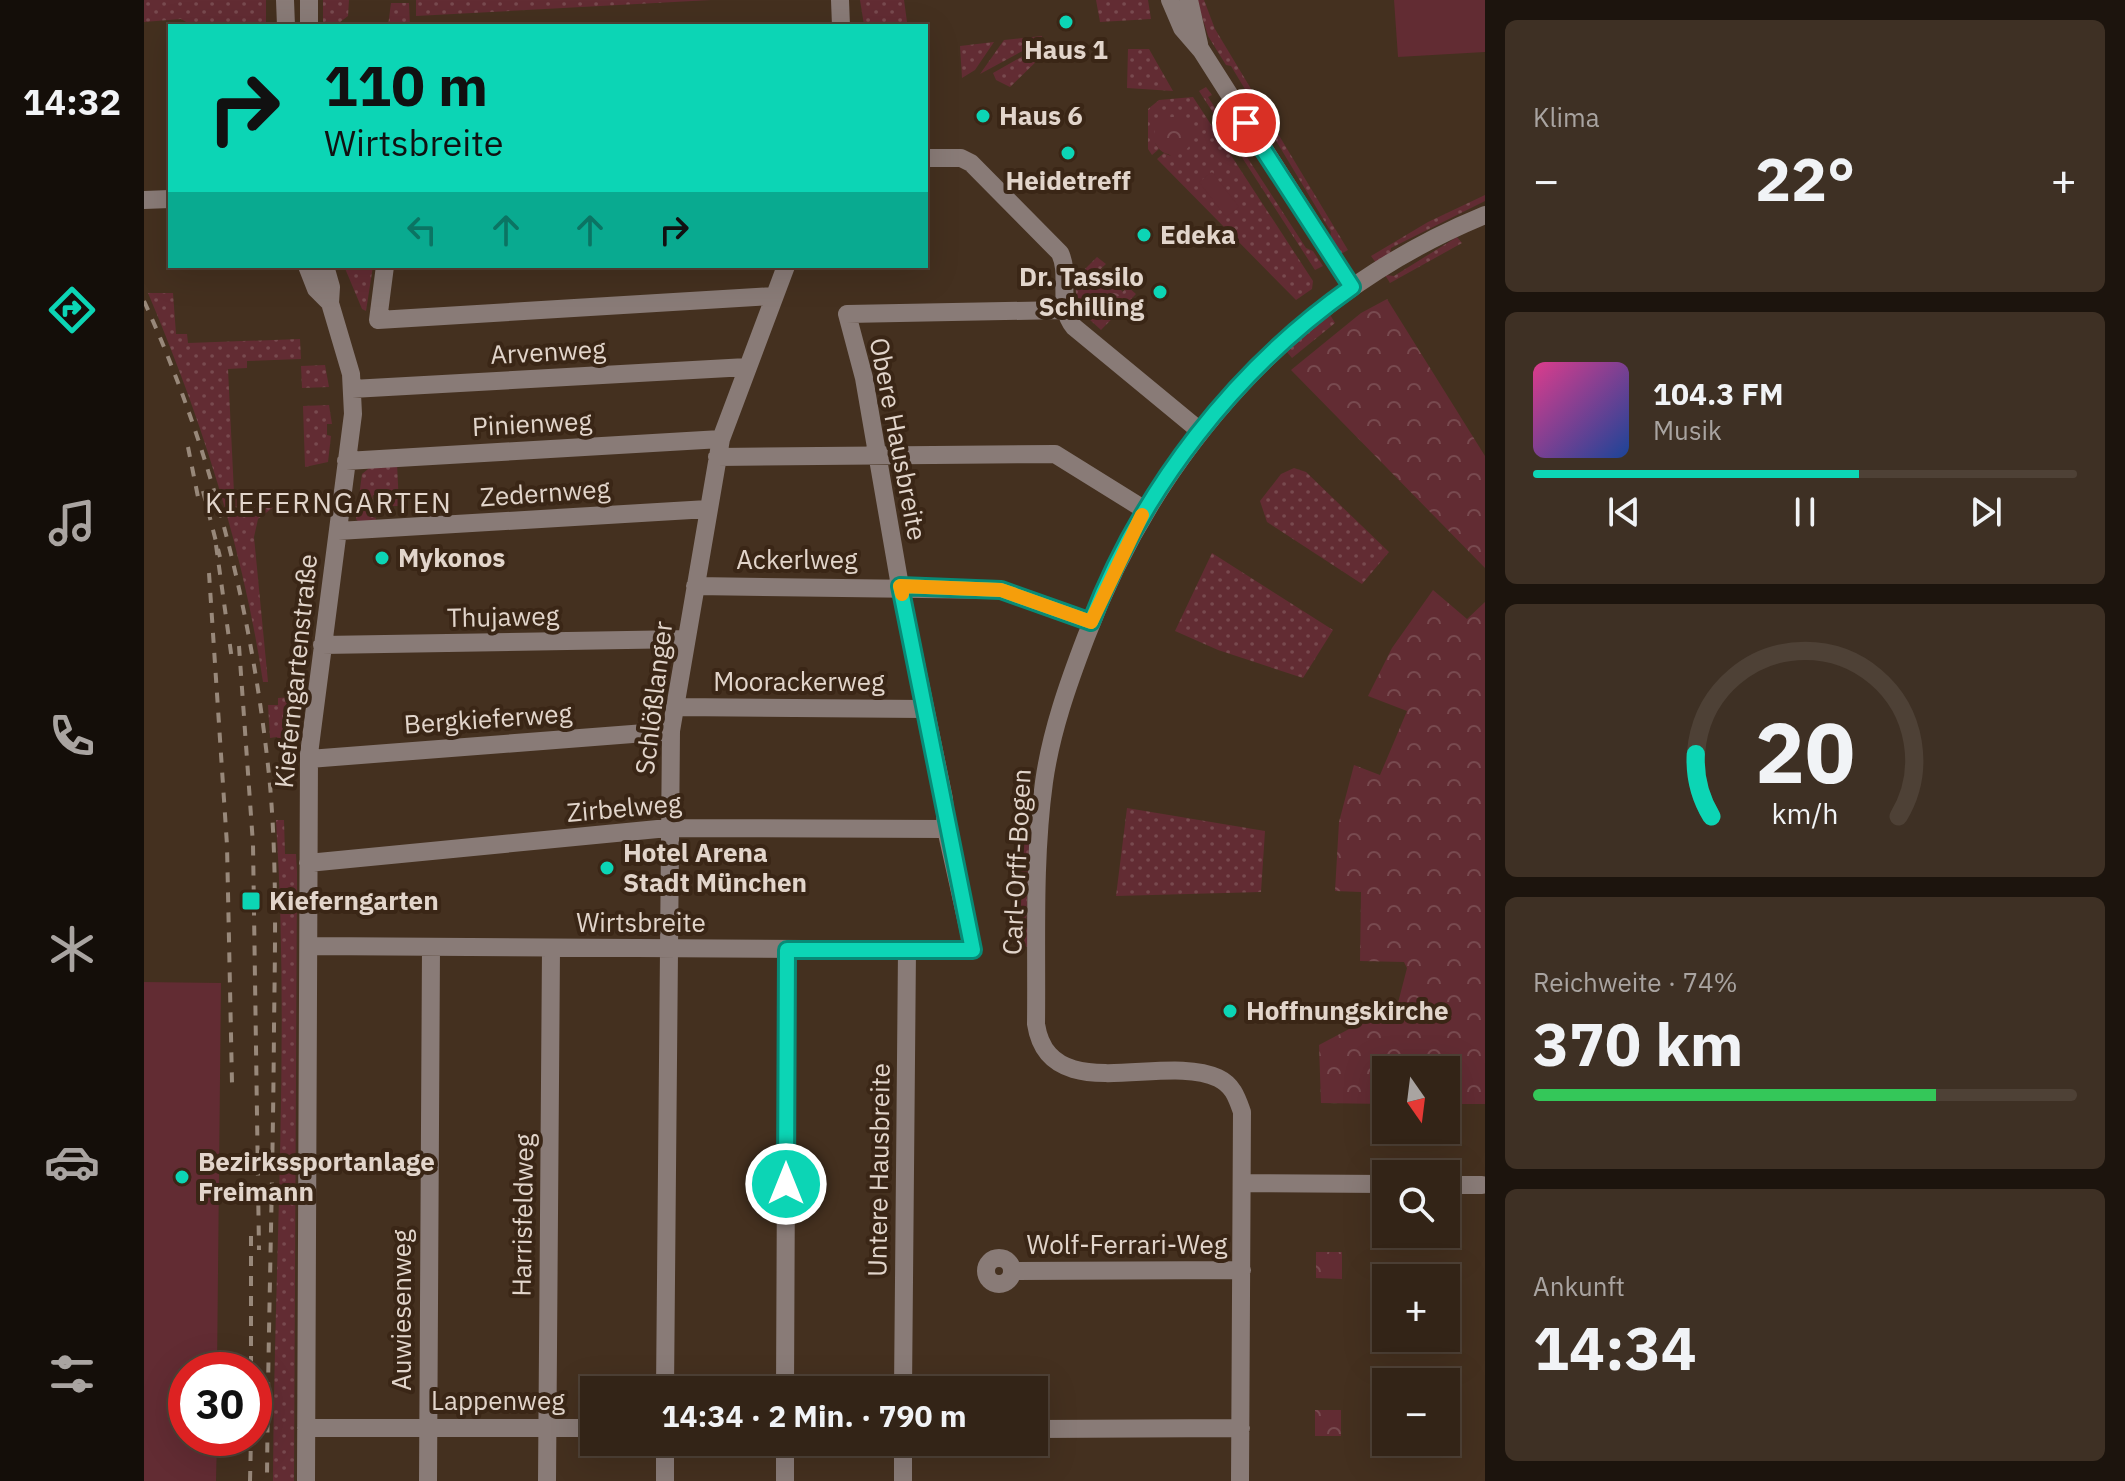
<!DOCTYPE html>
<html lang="de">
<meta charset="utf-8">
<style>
:root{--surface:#332417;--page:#3e3024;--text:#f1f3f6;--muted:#a9a4a1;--line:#4e4136;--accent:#0cd5b5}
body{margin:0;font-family:"IBM Plex Sans",sans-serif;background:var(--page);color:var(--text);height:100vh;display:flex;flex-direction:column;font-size:30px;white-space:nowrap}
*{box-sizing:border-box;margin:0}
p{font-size:26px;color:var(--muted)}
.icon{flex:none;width:44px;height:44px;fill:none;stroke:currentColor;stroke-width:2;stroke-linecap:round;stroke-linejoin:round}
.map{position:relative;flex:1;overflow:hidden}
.panel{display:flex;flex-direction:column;gap:20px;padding:20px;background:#1c140d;width:640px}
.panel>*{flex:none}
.top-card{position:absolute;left:24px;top:24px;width:760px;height:244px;border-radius:0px;box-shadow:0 8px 32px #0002,0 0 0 2px var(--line);background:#0cd5b5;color:#111;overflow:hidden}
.needle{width:52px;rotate:166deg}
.controls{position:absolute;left:1228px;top:1056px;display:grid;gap:16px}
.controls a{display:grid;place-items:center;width:88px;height:88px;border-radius:0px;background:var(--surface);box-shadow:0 8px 32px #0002,0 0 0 2px var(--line);font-size:40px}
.speed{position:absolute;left:24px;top:1352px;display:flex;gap:16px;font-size:40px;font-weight:700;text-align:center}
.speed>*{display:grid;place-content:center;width:104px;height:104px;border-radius:50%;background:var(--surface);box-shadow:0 8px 32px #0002,0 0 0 2px var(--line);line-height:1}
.speed .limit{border:12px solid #d22;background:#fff;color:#111}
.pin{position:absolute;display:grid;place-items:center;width:68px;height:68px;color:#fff;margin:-34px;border:4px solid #fff;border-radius:50%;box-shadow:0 2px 8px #0007}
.me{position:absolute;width:88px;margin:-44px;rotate:0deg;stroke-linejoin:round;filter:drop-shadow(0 0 6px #0008)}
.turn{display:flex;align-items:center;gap:28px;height:168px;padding:0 24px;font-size:36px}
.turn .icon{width:104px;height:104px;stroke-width:2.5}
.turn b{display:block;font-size:56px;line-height:68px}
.lanes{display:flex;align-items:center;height:76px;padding:0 24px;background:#0003;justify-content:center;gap:40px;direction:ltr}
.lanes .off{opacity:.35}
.big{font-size:60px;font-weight:700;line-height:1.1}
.panel .tile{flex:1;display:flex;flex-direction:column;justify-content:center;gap:12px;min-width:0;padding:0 28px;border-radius:12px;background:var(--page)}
.panel .dial{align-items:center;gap:0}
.dial svg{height:208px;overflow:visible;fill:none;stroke:var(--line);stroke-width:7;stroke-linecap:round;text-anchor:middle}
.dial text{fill:var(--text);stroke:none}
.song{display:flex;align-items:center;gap:24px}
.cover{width:96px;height:96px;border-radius:12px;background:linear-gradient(135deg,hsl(330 70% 55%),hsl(220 70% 35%))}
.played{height:8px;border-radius:4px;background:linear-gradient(90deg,var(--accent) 60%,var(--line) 60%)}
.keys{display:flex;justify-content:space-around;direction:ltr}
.heat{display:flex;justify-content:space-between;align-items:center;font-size:44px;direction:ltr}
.charge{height:12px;border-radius:6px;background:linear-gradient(90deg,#34c759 74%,var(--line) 0)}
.trip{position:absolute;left:436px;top:1376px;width:468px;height:80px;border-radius:0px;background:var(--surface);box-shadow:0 8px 32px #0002,0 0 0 2px var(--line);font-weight:700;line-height:80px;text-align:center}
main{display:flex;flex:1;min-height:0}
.tab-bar{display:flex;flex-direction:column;width:144px;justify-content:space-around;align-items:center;background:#140e09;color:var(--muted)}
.tab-bar .icon{width:56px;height:56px}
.tab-bar .selected{color:var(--accent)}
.tab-bar b{font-size:36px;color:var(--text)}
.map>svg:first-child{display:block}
.grass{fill:url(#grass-dots)}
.park{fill:url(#park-crowns)}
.pitch{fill:#622c33}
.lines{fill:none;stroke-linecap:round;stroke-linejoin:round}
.minor{stroke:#897b77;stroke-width:18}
.rail{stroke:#98887a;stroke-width:4;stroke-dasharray:10 10;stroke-linecap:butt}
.route-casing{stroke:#088a76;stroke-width:20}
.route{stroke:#0cd5b5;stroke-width:14}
.slow{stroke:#f59e0b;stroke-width:14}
.poi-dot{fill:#0cd5b5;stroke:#3a2616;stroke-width:3}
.labels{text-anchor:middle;stroke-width:8;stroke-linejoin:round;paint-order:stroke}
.poi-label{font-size:26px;font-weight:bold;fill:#e2d5cb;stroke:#3a2616;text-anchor:start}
.street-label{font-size:26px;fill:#e2d5cb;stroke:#3a2616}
.neighbourhood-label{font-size:28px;letter-spacing:2px;fill:#e2d5cb;stroke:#3a2616}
</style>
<main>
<nav class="tab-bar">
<b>14:32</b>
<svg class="icon selected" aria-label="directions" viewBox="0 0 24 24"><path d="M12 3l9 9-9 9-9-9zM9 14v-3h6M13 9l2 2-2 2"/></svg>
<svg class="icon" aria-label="music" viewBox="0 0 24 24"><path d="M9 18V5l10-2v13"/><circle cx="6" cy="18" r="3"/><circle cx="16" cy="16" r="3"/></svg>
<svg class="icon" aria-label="phone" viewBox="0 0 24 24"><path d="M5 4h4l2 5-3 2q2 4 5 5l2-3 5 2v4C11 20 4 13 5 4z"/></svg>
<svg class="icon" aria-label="climate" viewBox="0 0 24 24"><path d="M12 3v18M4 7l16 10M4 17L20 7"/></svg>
<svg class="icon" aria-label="car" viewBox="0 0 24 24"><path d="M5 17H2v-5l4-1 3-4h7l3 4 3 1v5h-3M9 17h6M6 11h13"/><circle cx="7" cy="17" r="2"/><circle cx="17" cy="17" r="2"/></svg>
<svg class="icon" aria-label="filters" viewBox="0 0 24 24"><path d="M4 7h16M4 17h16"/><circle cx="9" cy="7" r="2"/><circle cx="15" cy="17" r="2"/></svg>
</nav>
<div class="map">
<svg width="1341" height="1481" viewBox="0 0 1341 1481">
<defs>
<pattern id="grass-dots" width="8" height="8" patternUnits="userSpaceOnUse" patternTransform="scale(2)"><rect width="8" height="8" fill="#622c33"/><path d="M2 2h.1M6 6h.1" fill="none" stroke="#784a4f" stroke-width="1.8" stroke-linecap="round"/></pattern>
<pattern id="park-crowns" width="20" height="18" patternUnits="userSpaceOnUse" patternTransform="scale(2)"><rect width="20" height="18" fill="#622c33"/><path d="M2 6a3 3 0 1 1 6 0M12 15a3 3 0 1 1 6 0" fill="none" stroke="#784a4f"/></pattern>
</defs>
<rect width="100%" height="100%" fill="#44301f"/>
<path class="grass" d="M0,0H122V26H49L37,19L0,22Z
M179,0H205L204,16L191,26H179Z
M272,0H567L272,16Z
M716,0H760L763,22L720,25Z
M952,0H1004L1007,19L956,22Z
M1053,0H1060L1071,29L1204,250L1197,254L1186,238L1187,232L1087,66L1082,65L1064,36Z
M247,3H265L266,26H244Z
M898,36L897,41L836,74L860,40Z
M850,42L831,70L818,78L816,46Z
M900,44L904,50L866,87L852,80L849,73Z
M984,49H1005L1029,91L983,88Z
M1062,87L1068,95L1064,97L1162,248L1169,251L1179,266L1171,270L1055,91Z
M1049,97L1169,281L1168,289L1152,300L1013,159L1020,153L1027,156L1011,143L1015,149L1008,155L1004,149V109L1015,100Z
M1341,195V201L1247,248L1246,254L1232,263L1227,256L1284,222Z
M1313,237L1318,243L1246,283L1241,275L1250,276Z
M953,257L962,264L941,283L939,299L958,310L984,287L992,294L957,330L933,308L931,279Z
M200,266H229L222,311L218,309Z
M4,293H29L32,334H43L44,343L156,339L157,359L103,361V368L84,369L90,493L107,492L108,501L131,500V506L114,519L110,537L124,682H119C99,548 57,418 4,293Z
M1185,313L1191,323L1148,358L1142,351Z
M181,365L185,387L158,388L157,366Z
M185,405L188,424H183V435L187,436L184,462L161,467L159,406Z
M253,463L255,506H245L246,498L229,495L225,516L232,518L230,526H218L212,519L218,474L229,465Z
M1150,468L1162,472L1245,552L1218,584L1123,522L1116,501L1137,474Z
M1068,553L1189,630L1159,678L1074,650L1031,631Z
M148,697L147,718L138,719V724L147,723V748L134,749L133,737L126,738L124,705H134V698Z
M983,808L1121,831L1117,892L972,896Z
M886,818L882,927L887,932L886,948L875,944L879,830L880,820Z
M132,820H140L141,854H152L153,872L150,1481H129C130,1261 146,1040 132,820Z"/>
<path class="park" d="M1010 136a19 19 0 1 1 38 0a19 19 0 1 1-38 0Z
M957,269L979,292L958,310L949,309L939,299L938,291Z
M1243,299L1341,456V568L1147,370L1217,313Z
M1289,590L1323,619L1341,602V1104H1302V1070H1242V1104L1177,1103L1175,1045L1254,1003L1263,968L1260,962L1216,961L1217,892L1191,891L1195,822L1210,765L1236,775L1263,711L1224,696L1248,648Z
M1172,1252H1198V1279L1172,1278Z
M1171,1410H1197V1436H1171Z"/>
<path class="pitch" d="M1250,0H1341V52L1254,57Z
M1068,172L1095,207L1082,217L1055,182Z
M0,982L77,983L73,1370H42V1438H73L72,1481H0Z"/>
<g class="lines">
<path class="minor" d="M141,0L142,26
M165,0V26
M696,0L697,26
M1026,0L1038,28L1057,50L1208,287
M1045,0L1055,44
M782,158H817L827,163L916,253C927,276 912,305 930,327L1056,431
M0,200L26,199
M163,266L172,289L186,303
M241,266L234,320L629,296
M208,389L603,367
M573,457L911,454L1001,510
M202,461L577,439
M194,531L564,509
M551,586L857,590L947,622
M178,645L542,639
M531,707L780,709
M165,759L527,731
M164,863L524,828L802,829
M165,946L829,950L802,829L800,799L756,586L720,378L703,314L921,310
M1099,1183L1242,1184
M1302,1185H1338
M842 1271a13 13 0 1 1 26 0a13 13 0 1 1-26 0Z
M868,1271L1098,1270
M521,1390L527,731L577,439L642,266
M641,1390L643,950
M759,1390L763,950
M162,1428H450
M890,1429L1097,1428
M521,1442V1481
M759,1442V1481
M845,1442H857
M162,1481L165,754L209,414L207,374L186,303L187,287L181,266
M284,1481L287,948
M403,1481L407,949
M641,1481V1442
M1096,1481L1098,1112C1093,1098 1089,1085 1074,1078C1019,1052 905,1109 892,1024C893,944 889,862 900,782C907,732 924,684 942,637C1013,449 1153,292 1341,215"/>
<path class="rail" d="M0,301C69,452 110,620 126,785C133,866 131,947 130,1027C129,1179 124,1330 123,1481
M44,447L55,502
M59,491L76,557
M72,545L88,660
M65,573L83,845L88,1083
M95,646L109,844L115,1250
M107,1236V1370
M106,1481L107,1438"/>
</g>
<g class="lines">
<defs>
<path id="route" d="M642,1184L643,950H829L756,586L857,590L947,622C998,489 1091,369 1208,287L1102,123"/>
</defs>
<use href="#route" class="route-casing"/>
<use href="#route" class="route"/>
<path class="slow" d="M758,594L756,586L857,590L947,622L998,515"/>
</g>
<g class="poi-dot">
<circle cx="922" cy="22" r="8"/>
<circle cx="839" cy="116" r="8"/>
<circle cx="924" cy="153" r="8"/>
<circle cx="1000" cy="235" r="8"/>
<circle cx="1016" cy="292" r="8"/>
<circle cx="238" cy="558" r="8"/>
<circle cx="463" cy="868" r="8"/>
<rect x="97" y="891" width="20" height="20" rx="4"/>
<circle cx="1086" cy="1011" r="8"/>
<circle cx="38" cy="1177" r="8"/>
</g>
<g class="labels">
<g class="poi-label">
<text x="922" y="59" text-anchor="middle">Haus 1</text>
<text x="855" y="125">Haus 6</text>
<text x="924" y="190" text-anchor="middle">Heidetreff</text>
<text x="1016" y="244">Edeka</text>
<text x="1000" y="286" text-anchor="end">Dr. Tassilo<tspan x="1000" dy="30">Schilling</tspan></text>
<text x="254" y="567">Mykonos</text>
<text x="479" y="862">Hotel Arena<tspan x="479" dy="30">Stadt München</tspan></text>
<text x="125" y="910">Kieferngarten</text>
<text x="1102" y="1020">Hoffnungskirche</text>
<text x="54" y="1171">Bezirkssportanlage<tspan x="54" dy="30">Freimann</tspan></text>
</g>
<g class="street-label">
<text transform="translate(404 352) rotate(-3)" y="9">Arvenweg</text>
<text transform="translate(388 424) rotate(-3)" y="9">Pinienweg</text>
<text transform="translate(754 439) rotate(79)" y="9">Obere Hausbreite</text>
<text transform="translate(401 493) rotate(-4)" y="9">Zedernweg</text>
<text x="653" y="569">Ackerlweg</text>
<text transform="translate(359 617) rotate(-1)" y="9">Thujaweg</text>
<text transform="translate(152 671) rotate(-84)" y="9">Kieferngartenstraße</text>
<text x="655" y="691">Moorackerweg</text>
<text transform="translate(510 698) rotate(-83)" y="9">Schlößlanger</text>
<text transform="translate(344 719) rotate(-4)" y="9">Bergkieferweg</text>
<text transform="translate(480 808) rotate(-5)" y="9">Zirbelweg</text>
<text transform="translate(873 862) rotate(-87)" y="9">Carl-Orff-Bogen</text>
<text x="497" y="932">Wirtsbreite</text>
<text transform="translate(735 1170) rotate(-89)" y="9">Untere Hausbreite</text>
<text transform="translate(379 1215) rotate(-89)" y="9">Harrisfeldweg</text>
<text x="983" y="1254">Wolf-Ferrari-Weg</text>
<text transform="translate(258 1310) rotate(-90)" y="9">Auwiesenweg</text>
<text x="354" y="1410">Lappenweg</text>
</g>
<g class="neighbourhood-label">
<text x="185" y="513">KIEFERNGARTEN</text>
</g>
</g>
</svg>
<div class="controls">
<a><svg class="needle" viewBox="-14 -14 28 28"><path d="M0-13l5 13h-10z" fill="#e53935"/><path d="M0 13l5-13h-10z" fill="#a9a4a1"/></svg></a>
<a><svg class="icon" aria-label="search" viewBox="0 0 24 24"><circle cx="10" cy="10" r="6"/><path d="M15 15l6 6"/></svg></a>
<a>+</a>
<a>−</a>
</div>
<div class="speed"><div class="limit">30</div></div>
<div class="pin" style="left:1102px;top:123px;background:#d93025"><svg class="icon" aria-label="arrive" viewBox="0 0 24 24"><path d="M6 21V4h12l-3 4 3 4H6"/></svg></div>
<svg class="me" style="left:642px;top:1184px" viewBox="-20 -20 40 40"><circle r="17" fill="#0cd5b5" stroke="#fff" stroke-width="3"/><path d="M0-11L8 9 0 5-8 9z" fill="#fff"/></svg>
<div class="trip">14:34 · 2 Min. · 790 m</div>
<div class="top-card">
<div class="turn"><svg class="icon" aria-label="right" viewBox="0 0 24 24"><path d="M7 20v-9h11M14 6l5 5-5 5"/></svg><div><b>110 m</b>Wirtsbreite</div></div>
<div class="lanes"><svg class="icon off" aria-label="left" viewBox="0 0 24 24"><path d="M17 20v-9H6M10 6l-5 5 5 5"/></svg><svg class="icon off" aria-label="ahead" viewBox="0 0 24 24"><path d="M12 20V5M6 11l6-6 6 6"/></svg><svg class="icon off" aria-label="ahead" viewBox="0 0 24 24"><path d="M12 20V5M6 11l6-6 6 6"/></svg><svg class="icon" aria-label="right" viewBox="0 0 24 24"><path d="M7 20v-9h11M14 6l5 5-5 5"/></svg></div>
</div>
</div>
<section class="panel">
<div class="tile"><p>Klima</p>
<div class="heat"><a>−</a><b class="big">22°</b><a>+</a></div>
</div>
<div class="tile">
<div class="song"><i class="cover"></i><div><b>104.3 FM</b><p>Musik</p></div></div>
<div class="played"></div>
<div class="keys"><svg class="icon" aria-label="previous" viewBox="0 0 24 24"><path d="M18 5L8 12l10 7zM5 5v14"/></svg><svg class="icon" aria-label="pause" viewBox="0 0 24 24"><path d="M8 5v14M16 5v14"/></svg><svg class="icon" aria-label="next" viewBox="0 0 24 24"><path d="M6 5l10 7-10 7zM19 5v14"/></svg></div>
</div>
<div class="tile dial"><svg viewBox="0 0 100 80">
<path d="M14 69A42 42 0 1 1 86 69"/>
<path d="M14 69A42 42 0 0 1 8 45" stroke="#0cd5b5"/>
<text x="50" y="56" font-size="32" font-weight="700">20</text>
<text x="50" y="72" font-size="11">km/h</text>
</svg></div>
<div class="tile"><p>Reichweite · 74%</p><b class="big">370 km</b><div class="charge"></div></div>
<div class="tile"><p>Ankunft</p><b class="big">14:34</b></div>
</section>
</main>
